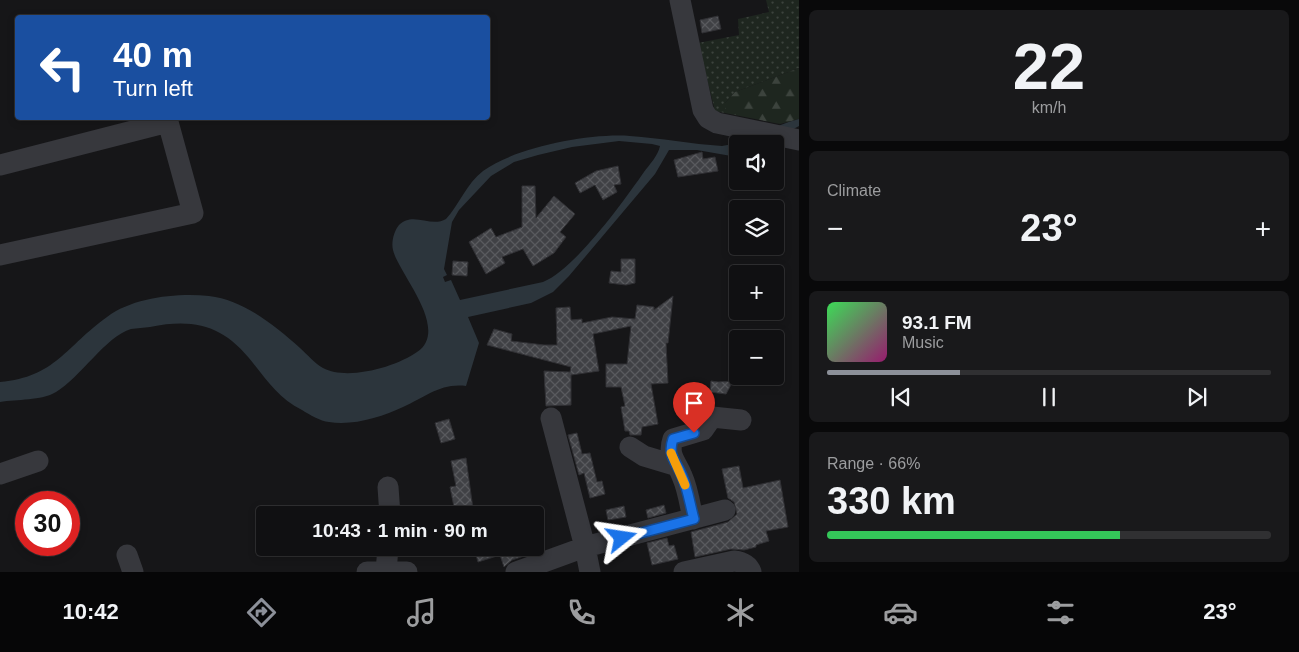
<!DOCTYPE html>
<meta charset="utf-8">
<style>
:root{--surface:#101012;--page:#19191b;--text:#f1f3f6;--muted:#9c9d9f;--line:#303032;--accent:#8c9099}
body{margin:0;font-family:Arial,sans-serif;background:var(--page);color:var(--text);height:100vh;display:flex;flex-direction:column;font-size:19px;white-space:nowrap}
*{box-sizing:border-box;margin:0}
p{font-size:16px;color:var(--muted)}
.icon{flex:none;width:28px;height:28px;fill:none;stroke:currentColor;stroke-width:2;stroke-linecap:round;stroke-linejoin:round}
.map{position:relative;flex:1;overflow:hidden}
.side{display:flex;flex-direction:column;gap:10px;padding:10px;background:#09090a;width:500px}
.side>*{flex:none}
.banner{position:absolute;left:15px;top:15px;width:475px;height:105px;border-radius:5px;box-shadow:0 2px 8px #0003,0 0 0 1px var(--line);background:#1a4fa0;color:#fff;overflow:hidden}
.controls{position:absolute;left:729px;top:135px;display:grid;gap:10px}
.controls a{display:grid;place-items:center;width:55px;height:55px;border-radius:5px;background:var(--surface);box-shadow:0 2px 8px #0003,0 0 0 1px var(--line);font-size:25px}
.speed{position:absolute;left:15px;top:491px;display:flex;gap:10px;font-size:25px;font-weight:700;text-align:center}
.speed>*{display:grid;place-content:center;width:65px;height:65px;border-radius:50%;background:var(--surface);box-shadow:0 2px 8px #0003,0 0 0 1px var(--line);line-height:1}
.speed .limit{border:8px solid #d22;background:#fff;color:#111}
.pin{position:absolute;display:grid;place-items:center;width:42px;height:42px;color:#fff;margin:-51px -21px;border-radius:50% 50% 50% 0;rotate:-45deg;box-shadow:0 0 5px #0007}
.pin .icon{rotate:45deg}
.me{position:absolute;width:55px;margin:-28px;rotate:75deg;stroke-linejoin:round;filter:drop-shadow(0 0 4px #0008)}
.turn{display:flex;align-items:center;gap:18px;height:105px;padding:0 15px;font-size:22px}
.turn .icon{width:65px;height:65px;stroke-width:2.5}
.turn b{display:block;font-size:35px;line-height:42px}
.big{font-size:38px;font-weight:800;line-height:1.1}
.side .card{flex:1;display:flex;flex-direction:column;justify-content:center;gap:8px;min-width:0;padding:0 18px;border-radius:8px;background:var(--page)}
.side .dial{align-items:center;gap:0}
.dial b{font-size:65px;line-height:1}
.song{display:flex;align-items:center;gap:15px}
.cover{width:60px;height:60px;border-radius:8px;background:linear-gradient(135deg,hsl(130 70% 55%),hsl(320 70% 35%))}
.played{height:5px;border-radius:2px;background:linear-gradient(90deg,var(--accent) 30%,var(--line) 30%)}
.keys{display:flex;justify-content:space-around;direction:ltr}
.heat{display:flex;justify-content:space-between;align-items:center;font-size:28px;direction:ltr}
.charge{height:8px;border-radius:4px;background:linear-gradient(90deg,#34c759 66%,var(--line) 0)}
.trip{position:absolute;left:256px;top:506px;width:288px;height:50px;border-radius:5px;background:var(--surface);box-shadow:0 2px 8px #0003,0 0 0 1px var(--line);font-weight:800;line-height:50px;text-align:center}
.tabs{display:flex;height:80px;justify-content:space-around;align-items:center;background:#060607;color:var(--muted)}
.tabs .icon{width:35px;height:35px}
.tabs .active{color:var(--accent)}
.tabs b{font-size:22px;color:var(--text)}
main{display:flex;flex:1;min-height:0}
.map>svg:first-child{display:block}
.grass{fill:url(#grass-dots)}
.forest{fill:url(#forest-firs)}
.water{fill:#2c353c;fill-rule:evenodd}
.building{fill:url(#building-cross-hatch);stroke:#303034}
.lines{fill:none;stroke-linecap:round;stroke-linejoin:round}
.minor{stroke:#37383d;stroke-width:21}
.route-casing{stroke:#114b97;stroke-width:12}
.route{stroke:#1a73e8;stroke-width:9}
.slow{stroke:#f59e0b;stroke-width:9}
</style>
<main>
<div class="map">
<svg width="799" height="572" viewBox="0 0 799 572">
<defs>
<pattern id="grass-dots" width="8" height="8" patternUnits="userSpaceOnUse" patternTransform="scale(1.25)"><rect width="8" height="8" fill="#1e261f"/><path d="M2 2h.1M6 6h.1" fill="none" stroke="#3c433d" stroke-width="1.8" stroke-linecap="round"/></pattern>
<pattern id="forest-firs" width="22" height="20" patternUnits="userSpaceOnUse" patternTransform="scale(1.25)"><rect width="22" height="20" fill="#1e261f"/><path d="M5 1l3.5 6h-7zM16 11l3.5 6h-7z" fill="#3c433d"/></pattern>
<pattern id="building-cross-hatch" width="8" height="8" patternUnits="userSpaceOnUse" patternTransform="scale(1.25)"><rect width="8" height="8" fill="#404145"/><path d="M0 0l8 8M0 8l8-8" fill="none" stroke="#595a5e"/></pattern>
</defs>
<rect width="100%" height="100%" fill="#161618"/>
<path class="grass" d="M766,0H799V68L735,92L725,103V113L715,111L698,43L739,35L738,19L769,12Z"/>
<path class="forest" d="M799,68V119L780,124L725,113V103L735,92Z"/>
<path class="water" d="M799,119V126L786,133L775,146V144H738L737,157L697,150H669L655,174L569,276L553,292L531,303L468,317L479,343L466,386C440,383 426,397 403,407C382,417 353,426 329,422C320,421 310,415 302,410C280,399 268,382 253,363C224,326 196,318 150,327C144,328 137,328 131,329C106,336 80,378 56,392C41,401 17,399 0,402V382C56,377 66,346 107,317C134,297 177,293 209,296C244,300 275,326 300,348C308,355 314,363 323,368C347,381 396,367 417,352C451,329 398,273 393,250C391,242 394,231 399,225C413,211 431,228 446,219C459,205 467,183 483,171C516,147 590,133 630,136C661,138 691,144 722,146C750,141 772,126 799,119ZM619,141L652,144L660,146C658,156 649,165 644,172C623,202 575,269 543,282L460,300L451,280L445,282L443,277L447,275L444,269L452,222L459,210L491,176L514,162L538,155L572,147Z"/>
<path class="building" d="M718,16L721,29L702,33L700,20Z
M702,152L703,159L715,157L718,171L678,177L674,160Z
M618,166L621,184L614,185L617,192L603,200L595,185L580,193L575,183L596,171Z
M522,186H535L536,218L554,196L575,214L560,232L566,237L554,253L533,266L523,249L502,257L505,263L486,274L469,242L491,228L496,237L522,227Z
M621,259H635V283L626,285L609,283L611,271L621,272Z
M453,261L468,262L467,276L452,275Z
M673,296L668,343H666L668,383L651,384L658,424L642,427L641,435H630L629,431H625L621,407L625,406L621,387H606V364H627L631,326L593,334L599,371L571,375V405L546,406L544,371L570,372L571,367L487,345L494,329L512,334L511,341L544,345H557L556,308L570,307L571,320L582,319V323L612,317L635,319L637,305L654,307V310Z
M711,381L718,382L733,381L726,394L710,392Z
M449,419L455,439L441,443L435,423Z
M577,433L582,454L590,453L597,482L602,481L605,494L590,498L584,473L579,475L568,435Z
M466,458L473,509L455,512L450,487L456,486L451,461Z
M739,466L743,488L780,480L788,527L766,531L769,541L756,545V547L744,550L731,549L695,557L691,532L728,522L737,514L734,502L728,498L722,469Z
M664,505L666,513L648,518L646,510Z
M624,506L626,517L608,520L606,510Z
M667,538L669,546L674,545L678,559L652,565L647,543Z
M474,548H528L530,554L512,560L504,567L500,555L478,562Z"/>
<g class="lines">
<path class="minor" d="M680,0L703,110L708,118L717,123L799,140
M0,165L168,122L193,213L0,255
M630,447L644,456L674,465
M0,474L38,461
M388,487L390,515
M693,519C690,505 688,489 682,476C677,462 667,456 673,439L703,430L712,417L741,420
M127,555L133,572
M386,571L388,548
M367,572H407
M516,572L585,547L551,418
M590,572L585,547L725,510
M684,572L734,561C742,562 748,564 751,572"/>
</g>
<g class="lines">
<defs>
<path id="route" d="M622,538L694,519C690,505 688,489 682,476C677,462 667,456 673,439L694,433"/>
</defs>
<use href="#route" class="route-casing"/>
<use href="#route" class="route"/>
<path class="slow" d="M671,453L685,485"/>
</g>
</svg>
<div class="controls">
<a><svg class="icon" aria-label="sound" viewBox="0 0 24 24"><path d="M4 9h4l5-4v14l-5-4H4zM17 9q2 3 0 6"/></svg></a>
<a><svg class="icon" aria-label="layers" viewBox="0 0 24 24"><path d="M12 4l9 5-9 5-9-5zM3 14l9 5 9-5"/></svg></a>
<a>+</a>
<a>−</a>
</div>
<div class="speed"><div class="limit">30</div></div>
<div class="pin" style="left:694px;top:433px;background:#d93025"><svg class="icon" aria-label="arrive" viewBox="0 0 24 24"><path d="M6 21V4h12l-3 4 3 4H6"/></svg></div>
<svg class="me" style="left:622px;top:538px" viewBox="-20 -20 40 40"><path d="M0-17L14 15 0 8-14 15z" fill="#1a73e8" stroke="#fff" stroke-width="4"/></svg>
<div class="trip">10:43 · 1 min · 90 m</div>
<div class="banner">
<div class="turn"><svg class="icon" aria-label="left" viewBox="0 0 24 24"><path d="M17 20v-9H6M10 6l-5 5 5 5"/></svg><div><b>40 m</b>Turn left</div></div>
</div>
</div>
<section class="side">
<div class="card dial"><b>22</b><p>km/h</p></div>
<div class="card"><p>Climate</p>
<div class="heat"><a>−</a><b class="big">23°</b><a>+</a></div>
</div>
<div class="card">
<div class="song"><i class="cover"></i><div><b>93.1 FM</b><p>Music</p></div></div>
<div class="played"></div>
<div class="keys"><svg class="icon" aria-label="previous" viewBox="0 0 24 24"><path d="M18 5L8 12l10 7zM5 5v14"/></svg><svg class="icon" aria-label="pause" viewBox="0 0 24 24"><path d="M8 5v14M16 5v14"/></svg><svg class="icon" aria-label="next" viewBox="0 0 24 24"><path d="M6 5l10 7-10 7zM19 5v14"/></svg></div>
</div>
<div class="card"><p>Range · 66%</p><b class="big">330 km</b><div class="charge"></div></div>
</section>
</main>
<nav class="tabs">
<b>10:42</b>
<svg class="icon active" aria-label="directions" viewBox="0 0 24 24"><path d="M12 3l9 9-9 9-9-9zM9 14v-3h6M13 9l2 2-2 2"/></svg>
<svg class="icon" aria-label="music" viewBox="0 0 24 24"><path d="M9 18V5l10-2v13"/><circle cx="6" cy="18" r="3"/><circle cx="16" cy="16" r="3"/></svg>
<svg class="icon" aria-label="phone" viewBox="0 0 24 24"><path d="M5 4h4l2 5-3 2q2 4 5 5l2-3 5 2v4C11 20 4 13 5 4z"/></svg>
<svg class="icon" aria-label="climate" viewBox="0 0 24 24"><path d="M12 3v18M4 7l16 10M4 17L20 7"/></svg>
<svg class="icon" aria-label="car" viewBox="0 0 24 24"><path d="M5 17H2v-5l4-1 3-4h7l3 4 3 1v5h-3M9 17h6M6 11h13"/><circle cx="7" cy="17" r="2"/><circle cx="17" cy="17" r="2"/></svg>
<svg class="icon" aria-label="filters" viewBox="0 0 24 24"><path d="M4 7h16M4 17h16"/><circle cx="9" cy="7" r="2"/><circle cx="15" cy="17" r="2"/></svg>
<b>23°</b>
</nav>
